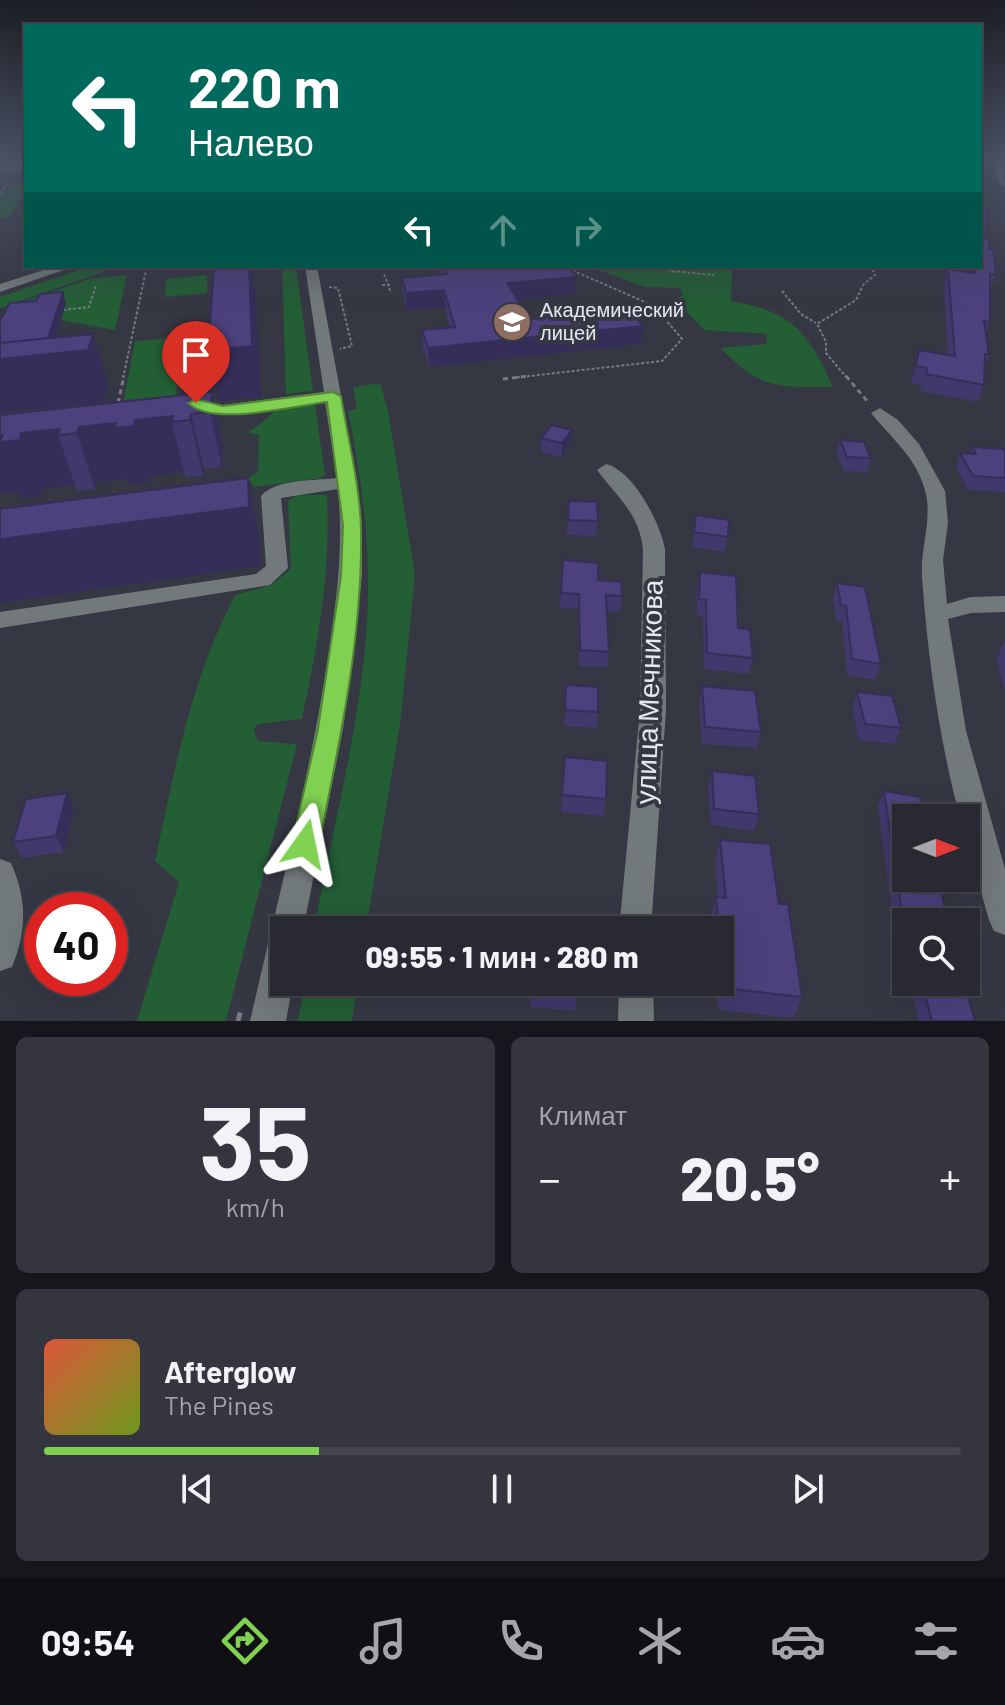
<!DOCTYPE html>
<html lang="ru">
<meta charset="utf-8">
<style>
:root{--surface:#282932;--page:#34353e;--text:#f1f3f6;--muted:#a5a6ac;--line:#44454d;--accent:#80d051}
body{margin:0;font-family:Barlow,sans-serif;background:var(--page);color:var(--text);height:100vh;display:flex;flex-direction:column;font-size:30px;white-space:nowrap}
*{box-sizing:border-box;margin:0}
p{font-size:26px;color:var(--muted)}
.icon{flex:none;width:44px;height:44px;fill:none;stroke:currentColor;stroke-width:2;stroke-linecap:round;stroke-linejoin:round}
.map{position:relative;height:1021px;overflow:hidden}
.sheet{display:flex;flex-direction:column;gap:16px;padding:16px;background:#16171c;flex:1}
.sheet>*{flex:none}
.hud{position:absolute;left:24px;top:24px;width:958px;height:244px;border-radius:0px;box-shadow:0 8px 32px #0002,0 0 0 2px var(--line);background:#00695c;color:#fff;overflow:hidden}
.needle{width:52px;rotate:90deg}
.controls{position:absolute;left:892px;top:804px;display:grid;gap:16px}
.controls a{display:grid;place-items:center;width:88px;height:88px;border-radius:0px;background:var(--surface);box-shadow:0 8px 32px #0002,0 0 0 2px var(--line);font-size:40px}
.speed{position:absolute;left:24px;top:892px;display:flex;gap:16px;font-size:40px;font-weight:700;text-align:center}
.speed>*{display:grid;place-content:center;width:104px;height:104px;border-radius:50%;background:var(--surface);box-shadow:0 8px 32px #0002,0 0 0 2px var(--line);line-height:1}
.speed .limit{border:12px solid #d22;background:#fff;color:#111}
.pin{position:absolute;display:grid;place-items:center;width:68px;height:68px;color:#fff;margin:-82px -34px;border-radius:50% 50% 50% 0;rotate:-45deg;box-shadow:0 0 8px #0007}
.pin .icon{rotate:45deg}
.me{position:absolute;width:88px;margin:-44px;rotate:12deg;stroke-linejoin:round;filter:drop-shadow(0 0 6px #0008)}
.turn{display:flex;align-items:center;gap:28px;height:168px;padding:0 32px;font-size:36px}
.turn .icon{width:104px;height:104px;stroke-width:2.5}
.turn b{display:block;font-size:56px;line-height:68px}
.lanes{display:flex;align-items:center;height:76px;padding:0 32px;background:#0003;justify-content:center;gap:40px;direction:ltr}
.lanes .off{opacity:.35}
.big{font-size:60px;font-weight:800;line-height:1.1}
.sheet .card{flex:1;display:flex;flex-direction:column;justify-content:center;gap:12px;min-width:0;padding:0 28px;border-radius:12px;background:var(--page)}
.sheet .dial{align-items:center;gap:0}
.dial b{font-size:104px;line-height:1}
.song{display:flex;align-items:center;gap:24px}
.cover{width:96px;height:96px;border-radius:12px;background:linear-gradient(135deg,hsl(10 70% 55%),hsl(80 70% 35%))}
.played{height:8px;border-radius:4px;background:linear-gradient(90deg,var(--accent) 30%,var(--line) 30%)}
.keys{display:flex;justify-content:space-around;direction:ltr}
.heat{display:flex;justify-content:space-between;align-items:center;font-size:44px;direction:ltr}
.sheet .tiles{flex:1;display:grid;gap:16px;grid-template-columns:1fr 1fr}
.card:last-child{grid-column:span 2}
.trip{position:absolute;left:270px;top:916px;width:464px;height:80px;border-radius:0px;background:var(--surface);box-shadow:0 8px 32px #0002,0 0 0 2px var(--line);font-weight:800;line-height:80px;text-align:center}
.tab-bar{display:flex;height:128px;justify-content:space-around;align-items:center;background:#101014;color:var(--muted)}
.tab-bar .icon{width:56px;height:56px}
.tab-bar .selected{color:var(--accent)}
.tab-bar b{font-size:36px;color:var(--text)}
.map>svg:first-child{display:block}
.green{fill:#235e35}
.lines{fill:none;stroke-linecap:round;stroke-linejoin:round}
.path-far2{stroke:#777984;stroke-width:2;stroke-dasharray:3 2;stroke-linecap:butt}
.path-far1{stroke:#777984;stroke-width:3;stroke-dasharray:5 4;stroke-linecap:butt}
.path{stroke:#777984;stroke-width:5;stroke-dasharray:9 6;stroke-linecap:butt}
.minor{fill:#71797a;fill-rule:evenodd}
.wall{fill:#41386c}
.shaded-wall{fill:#352e58}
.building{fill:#4c417d;stroke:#352e58;stroke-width:2}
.route{fill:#80d051;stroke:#538735;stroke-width:2}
.labels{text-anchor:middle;stroke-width:8;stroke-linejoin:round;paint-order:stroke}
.far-poi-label{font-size:20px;fill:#e6e8f0;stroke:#353743;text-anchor:start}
.near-street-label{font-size:28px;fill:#e6e8f0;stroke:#353743}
</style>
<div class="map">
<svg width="1005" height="1021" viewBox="0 0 1005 1021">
<rect width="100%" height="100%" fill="#353743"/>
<path class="green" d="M26,185V194L20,201L13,202L19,203L9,217L0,218V195L6,186Z
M91,266H120L0,308V297Z
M282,266L296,267L313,391L286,394Z
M597,266H732L731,301C794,312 808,332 833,387C775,387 763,390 720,348L766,344L767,334L704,330L676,301L683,294L680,288L646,287L598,270Z
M127,275L115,330L60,320L0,334V318L5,308L89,279Z
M207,275V293L165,297L166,279Z
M180,337L176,398L123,404L135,341Z
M374,384L381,385L388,411L415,575L400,725L366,930H314C334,820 371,686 368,575C367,519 359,466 348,411L357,409L353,387Z
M304,404L315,406L325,474L321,478L254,487L248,478L258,472L259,435L248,433L281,407Z
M297,495H327C331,572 318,644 302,719L258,724L254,730L258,741L297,744L226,1021H137L179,882L155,861C175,768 191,679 235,595L271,585L291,569L288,501Z
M305,982H358L352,1021H298Z"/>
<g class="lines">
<path class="path-far2" d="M0,194L7,184
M664,266L671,271L714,275
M503,267H511
M384,274L391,293
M382,285H391
M329,287L338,288L352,346L340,349
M782,291L801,314L816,323
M63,310L89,307L96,285
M123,378L147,266
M512,378L662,361L682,339L654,306L574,271
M847,378L826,353V342L817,324L856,300L863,285L875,275L871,266"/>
<path class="path-far1" d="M846,376L868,402
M503,379L529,376
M118,403L124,376"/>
<path class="path" d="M238,1021L241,1009"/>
<path class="minor" d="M994,163L1002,165L1005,186L1000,183Z
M26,165V171L0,173V167Z
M56,266H75L0,292V284Z
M305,266H317L357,482L362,525V576L343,729L303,930H284V982H293L286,1021H250C277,903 308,785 327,664C336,605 344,549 338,489L281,498L288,568L270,585L0,628V612L256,574L266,566L261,496C277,478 315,481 337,478L325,402L223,415L185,408L183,404L191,399L223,405L324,392Z
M880,408L898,420L919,444L945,491L948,523L943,560L947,604L970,597L1005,596V612L971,613L948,619L966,731L1005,869V935L994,931L989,920L966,839V818H960C939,738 928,659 922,577C920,546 934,517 924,487C914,455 891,438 871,413Z
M606,464C634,471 660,523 665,549L666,710L651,930H619L640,710L643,549C639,513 617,497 597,470Z
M0,859L11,863C27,899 27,931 12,967L0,971Z
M619,982H653L654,1021H618Z"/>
</g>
<path class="wall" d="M980,173L987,180L984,188H980Z
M985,239L996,275L990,290V322L986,334L989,354L984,369V385L978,402L920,391L921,385L911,384L919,350L948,355L944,284L948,269L972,272V266H980Z
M435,266H498L500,269L575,294L517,300L529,319L643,326L641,344L430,367L423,348L422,330L450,327L445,307L407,310L403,295L402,278L440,274Z
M212,392L223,445L222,467L204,469L203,476L186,477L184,472L150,476L149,482L130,484L129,479L97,482L95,489L77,491L75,485L42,489L40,496L21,498L0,415Z
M572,430L571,443L561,457L541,452V438Z
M840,440L871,458L867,472L843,471L837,454Z
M972,447L1005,452V492L968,490L956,467L960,453L970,454Z
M569,501L598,521L596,536L567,535Z
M696,515L728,537L725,552L692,547Z
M563,560L598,580L622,596L620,612L607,611L609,652L608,667L579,666L578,609L560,608Z
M700,572L738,628L753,658L749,674L704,669L703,616L697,615V587Z
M837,583L881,664L875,680L847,675L842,621H836L833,599Z
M1005,641V690L996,660Z
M566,685L598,712L597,728L564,726Z
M702,686L761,732L757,748L702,744L699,702Z
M857,692L901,728L895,744L859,740L852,708Z
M565,757L606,799L604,816L561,812Z
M712,771L759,814L754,831L711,825L708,787Z
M884,791L906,818V945L896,943L878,807Z
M67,793L74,809L64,852L22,858L13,842Z
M720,840L779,904L802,997L794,1018L718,1010L715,982H720V930H711L710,919L716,897H718L715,863Z
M531,982L577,996L576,1011L530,1007Z
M920,982H939L975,1021H919L913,996Z"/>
<path class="shaded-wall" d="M249,266H251L256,298L261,397L218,401L208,350Z
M576,277L575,294L507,301V283Z
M444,290L445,307L407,310L406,293Z
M63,292L66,304L51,354L93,334L108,385L104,402L0,412V347Z
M643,326L641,344L430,367L428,348Z
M212,392L223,445L222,467L210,412Z
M191,414L204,469L203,476L190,420Z
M173,416L172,422L184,472L150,476L149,482L130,484L129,479L97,482L95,489L77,433L79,427Z
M60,429L58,435L75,485L42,489L40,496L21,498L19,492L0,494V436Z
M572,430L571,443L561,457L562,443Z
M248,478L259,537L261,566L0,603V539Z
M67,793L74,809L64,852L56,836Z"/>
<path class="building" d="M980,173L987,180H980Z
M980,208L987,209L985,239H980Z
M980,239H989V249L993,250L996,275L990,274V322L984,321L989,354H985L984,385L926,374L927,368L916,366L919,350L955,356L948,269L975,273L976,266H980Z
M214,266H249L252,346L208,350Z
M443,266H498L500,269L539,266H568L576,277L507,283L529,319L629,309L643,326L428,348L422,330L455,327L444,290L406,293L402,278L447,274Z
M63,292L48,338L0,343V320L10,303L36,301L40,294Z
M93,334L88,350L0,359V343Z
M212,392L210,412L191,414L190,420L172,422L173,416L135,420L134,426L114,428L116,423L79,427L77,433L58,435L60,429L21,433L20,440L0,442L3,435L0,436V415Z
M552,425L572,430L562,443L541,438Z
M840,440L864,442L871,458L847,457Z
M972,447L1003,449L1005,452V478L973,476L960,453L976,454Z
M248,478L249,507L0,539V509Z
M569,501L597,502L598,521L568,520Z
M696,515L729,520L728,537L694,532Z
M563,560L598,563V580L621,582L622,596L606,595L609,652L580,650L579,594L561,593Z
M700,572L736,576L738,628L750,629L753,658L707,653L706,600L699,599Z
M837,583L865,587L881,664L852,659L846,606L841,605Z
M566,685L598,687V712L565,710Z
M702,686L755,691L761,732L705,727Z
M857,692L892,696L901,728L865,724Z
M565,757L607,761L606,799L562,795Z
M712,771L755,776L759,814L714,809Z
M884,791L920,797L924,818H906V878H938L948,922H906V927H904Z
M67,793L56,836L13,842L26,799Z
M720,840L770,844L779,904H788L802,997L724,988L720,930H719L716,897L726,898Z
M535,922L579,926V930H535Z
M531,982H578L577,996L530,991Z
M922,982H939L964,984L975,1021H932Z"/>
<linearGradient id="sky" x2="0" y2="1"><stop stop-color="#1d1e25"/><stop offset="0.53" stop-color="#4b5366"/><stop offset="1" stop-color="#4b5366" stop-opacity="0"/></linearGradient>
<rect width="1005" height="302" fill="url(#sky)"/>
<path class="route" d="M333,392L341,396C348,439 360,486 361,529C363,634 340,741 319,844L315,853L305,856L296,853L292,844L318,729L341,576L343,525L327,402C294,406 212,427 188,403L196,399L223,406Z"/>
<defs>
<symbol id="school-disc" viewBox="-11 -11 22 22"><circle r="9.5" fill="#8d6e63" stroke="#353743"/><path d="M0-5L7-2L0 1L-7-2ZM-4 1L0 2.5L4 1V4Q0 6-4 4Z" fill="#fff"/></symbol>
</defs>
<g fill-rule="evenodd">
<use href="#school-disc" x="490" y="300" width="44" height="44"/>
</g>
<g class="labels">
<g class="far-poi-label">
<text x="540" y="317">Академический<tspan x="540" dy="23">лицей</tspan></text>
</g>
<g class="near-street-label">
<text transform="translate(649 692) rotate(-88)" y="10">улица Мечникова</text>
</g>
</g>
</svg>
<div class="controls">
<a><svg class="needle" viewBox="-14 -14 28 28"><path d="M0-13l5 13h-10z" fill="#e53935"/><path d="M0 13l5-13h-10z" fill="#a5a6ac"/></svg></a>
<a><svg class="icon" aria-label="search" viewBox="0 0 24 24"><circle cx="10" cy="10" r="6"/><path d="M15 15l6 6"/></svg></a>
</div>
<div class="speed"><div class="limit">40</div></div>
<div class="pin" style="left:196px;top:403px;background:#d93025"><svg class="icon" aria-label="arrive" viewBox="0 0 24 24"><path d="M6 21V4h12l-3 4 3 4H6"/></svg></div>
<svg class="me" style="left:305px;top:844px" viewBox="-20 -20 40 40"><path d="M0-17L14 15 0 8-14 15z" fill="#80d051" stroke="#fff" stroke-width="4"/></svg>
<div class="trip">09:55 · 1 мин · 280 m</div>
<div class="hud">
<div class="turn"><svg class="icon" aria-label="left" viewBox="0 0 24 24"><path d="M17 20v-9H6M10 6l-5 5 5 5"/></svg><div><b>220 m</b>Налево</div></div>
<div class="lanes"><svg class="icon" aria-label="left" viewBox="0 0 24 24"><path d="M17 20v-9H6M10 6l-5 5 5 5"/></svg><svg class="icon off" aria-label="ahead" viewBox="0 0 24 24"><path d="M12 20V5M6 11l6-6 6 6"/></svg><svg class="icon off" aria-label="right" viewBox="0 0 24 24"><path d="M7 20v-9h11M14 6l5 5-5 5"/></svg></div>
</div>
</div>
<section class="sheet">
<div class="tiles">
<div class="card dial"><b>35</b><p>km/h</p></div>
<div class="card"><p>Климат</p>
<div class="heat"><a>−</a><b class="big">20.5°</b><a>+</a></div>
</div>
<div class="card">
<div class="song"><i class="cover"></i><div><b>Afterglow</b><p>The Pines</p></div></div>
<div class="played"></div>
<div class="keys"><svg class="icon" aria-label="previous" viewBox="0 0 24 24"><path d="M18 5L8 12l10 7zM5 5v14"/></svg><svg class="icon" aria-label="pause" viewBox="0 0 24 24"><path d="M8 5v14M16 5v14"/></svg><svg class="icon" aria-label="next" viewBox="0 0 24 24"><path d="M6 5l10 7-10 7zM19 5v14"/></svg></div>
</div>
</div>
</section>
<nav class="tab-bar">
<b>09:54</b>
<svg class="icon selected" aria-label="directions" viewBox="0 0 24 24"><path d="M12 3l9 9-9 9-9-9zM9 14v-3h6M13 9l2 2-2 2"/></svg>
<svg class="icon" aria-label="music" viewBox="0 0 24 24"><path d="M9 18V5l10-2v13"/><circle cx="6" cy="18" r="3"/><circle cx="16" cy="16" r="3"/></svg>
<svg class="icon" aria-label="phone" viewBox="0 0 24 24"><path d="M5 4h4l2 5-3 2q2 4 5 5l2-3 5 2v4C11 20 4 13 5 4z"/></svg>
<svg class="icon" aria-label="climate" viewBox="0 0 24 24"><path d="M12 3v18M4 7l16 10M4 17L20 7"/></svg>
<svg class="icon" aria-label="car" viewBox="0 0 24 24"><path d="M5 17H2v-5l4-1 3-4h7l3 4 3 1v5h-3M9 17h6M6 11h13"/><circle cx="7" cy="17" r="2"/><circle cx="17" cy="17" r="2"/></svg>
<svg class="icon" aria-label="filters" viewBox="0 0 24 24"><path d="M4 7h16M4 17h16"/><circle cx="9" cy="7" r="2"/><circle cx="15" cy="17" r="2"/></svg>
</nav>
